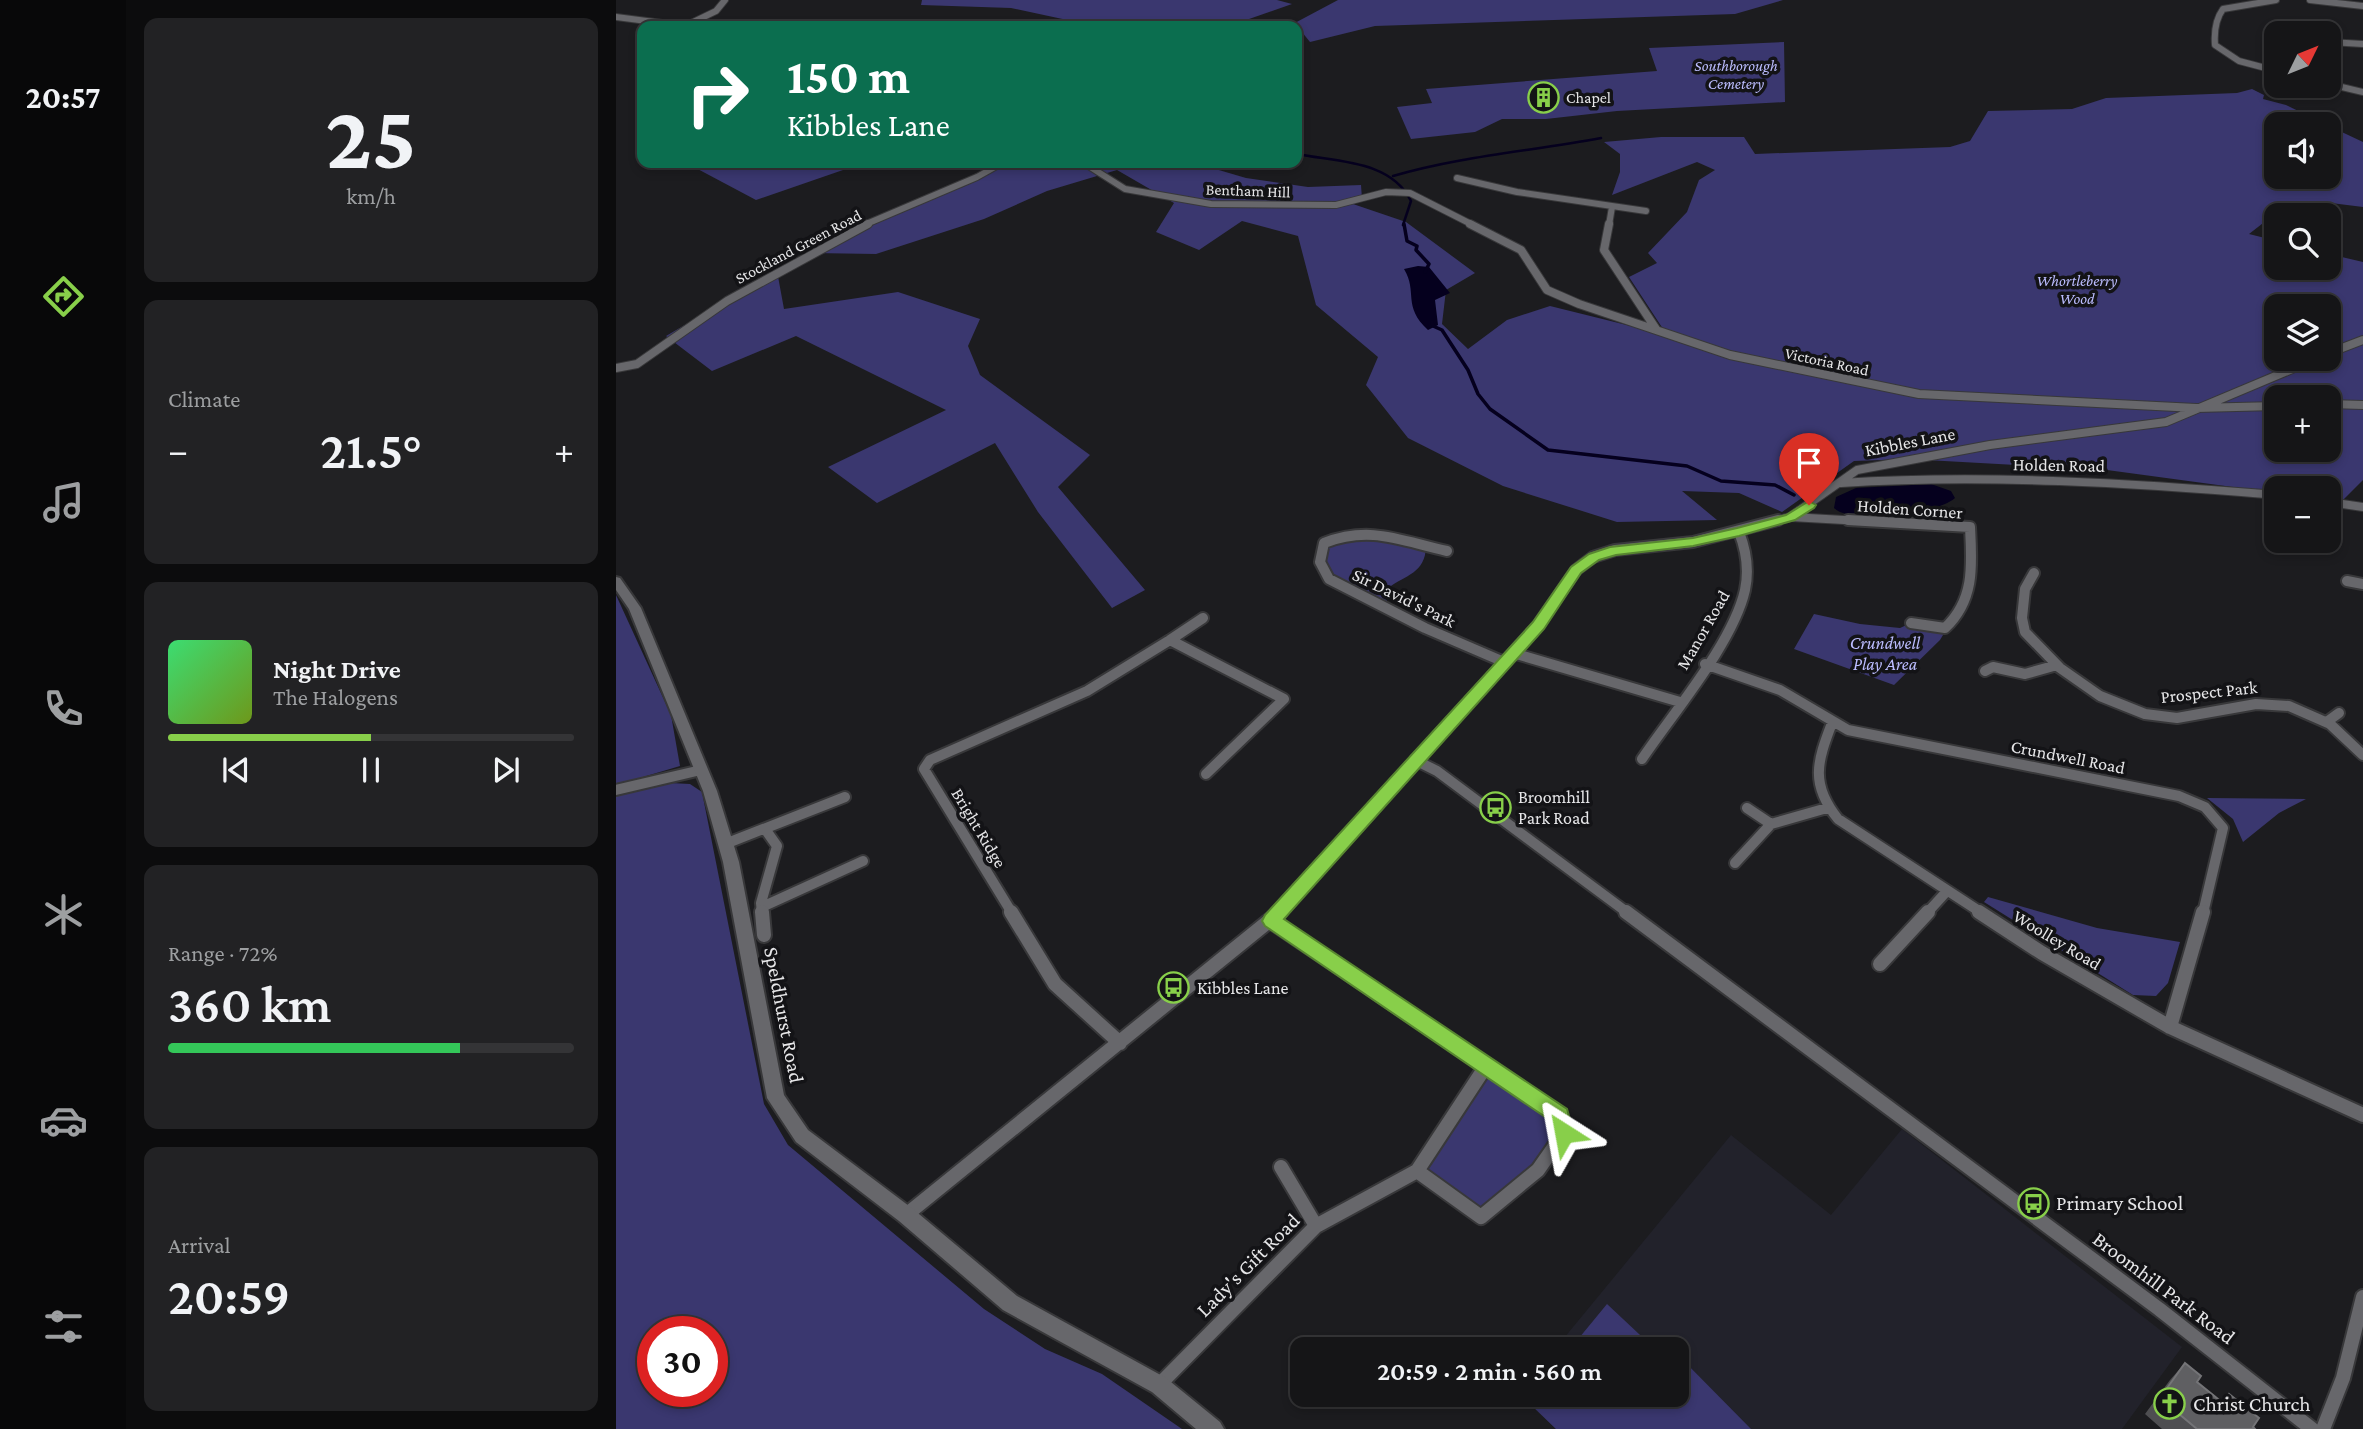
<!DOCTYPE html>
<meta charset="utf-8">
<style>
:root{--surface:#151517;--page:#222224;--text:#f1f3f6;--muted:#9d9fa1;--line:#343436;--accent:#88cf4a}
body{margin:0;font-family:"Crimson Pro",serif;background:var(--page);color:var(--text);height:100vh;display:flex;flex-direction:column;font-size:26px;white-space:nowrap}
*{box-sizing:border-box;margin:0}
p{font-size:23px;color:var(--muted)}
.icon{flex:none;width:38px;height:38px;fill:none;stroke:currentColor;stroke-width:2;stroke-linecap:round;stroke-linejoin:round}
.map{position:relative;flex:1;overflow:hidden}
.drawer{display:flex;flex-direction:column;gap:18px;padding:18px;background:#0c0c0d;width:490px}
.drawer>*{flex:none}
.guide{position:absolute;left:21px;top:21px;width:665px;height:147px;border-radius:14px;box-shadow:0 4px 10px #0003,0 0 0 2px var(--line);background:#0b6e4f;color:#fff;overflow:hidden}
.needle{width:46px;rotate:47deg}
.controls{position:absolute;left:1648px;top:21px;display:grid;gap:14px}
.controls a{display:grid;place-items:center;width:77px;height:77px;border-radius:14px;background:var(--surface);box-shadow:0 4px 10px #0003,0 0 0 2px var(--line);font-size:35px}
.speed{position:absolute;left:21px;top:1316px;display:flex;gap:14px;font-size:35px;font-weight:700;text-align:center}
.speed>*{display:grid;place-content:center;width:91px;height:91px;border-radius:50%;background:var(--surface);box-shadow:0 4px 10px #0003,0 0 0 2px var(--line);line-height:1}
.speed .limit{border:10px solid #d22;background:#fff;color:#111}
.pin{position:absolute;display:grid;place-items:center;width:60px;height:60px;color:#fff;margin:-72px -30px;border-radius:50% 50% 50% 0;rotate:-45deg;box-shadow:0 0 7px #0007}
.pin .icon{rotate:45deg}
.me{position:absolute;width:77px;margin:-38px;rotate:326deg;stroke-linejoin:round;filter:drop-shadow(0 0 5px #0008)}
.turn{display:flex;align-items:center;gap:24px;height:147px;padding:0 35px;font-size:32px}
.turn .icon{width:91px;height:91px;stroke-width:2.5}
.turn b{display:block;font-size:49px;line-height:60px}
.big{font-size:52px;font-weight:600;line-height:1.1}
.drawer .widget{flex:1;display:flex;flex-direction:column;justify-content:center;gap:10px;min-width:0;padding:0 24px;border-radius:14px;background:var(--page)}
.drawer .dial{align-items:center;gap:0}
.dial b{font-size:91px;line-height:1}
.song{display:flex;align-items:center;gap:21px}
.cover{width:84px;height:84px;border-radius:10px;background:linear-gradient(135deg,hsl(140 70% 55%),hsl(80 70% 35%))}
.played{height:7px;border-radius:4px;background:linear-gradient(90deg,var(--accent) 50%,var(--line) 50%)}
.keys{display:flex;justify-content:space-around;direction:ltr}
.heat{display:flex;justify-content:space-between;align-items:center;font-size:38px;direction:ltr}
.charge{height:10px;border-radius:5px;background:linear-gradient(90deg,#34c759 72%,var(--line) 0)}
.trip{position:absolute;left:674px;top:1337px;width:399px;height:70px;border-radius:14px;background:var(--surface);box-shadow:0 4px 10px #0003,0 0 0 2px var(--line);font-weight:600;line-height:70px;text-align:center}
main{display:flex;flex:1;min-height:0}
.tabs{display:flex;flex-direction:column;width:126px;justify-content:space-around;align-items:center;background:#080809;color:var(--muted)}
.tabs .icon{width:49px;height:49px}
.tabs .on{color:var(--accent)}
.tabs b{font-size:32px;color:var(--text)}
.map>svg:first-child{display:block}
.built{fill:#22222b}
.green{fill:#3a376f;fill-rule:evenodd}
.water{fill:#05001e}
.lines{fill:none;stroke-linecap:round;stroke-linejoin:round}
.stream-far1{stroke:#05001e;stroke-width:2.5}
.stream{stroke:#05001e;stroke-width:3.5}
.minor-far3-casing{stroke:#38383a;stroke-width:8}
.minor-far2-casing{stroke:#38383a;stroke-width:10}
.minor-far1-casing{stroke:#38383a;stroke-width:14}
.minor-casing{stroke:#38383a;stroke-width:18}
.tertiary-casing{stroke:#38383a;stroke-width:4}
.minor-far3{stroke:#67676b;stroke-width:6}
.minor-far2{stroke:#67676b;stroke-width:8}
.minor-far1{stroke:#67676b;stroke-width:10}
.minor{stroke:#67676b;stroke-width:14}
.tertiary{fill:#67676b;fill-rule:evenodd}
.wall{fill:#4e4e51}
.building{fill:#5f5f62;stroke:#747477;stroke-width:2}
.route{fill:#88cf4a;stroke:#588730;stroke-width:2}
.labels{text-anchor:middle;stroke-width:7;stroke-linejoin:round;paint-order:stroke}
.far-park-label{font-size:16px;font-style:italic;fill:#bbbcfe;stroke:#131316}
.far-poi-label{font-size:16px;fill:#e6e6e8;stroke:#131316;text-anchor:start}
.far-street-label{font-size:16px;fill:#e6e6e8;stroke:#131316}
.street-label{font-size:18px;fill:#e6e6e8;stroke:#131316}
.park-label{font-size:18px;font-style:italic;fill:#bbbcfe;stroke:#131316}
.poi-label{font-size:18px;fill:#e6e6e8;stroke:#131316;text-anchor:start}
.near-street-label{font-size:21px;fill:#e6e6e8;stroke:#131316}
.near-poi-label{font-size:21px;fill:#e6e6e8;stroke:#131316;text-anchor:start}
</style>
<main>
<nav class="tabs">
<b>20:57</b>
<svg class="icon on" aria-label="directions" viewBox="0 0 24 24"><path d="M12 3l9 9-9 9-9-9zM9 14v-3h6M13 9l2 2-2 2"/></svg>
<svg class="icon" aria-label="music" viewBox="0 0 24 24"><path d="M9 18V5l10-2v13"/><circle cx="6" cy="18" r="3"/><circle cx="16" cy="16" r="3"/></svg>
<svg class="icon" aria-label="phone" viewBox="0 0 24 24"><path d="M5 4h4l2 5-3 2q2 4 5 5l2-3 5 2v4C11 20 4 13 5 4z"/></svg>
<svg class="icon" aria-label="climate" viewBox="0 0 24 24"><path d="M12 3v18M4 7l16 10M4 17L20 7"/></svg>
<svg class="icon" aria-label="car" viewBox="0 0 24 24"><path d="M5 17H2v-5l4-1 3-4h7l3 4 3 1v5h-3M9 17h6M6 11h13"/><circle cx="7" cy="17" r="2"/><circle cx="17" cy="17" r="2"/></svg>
<svg class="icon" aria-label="filters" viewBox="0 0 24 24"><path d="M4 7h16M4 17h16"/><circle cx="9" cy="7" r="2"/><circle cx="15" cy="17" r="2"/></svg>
</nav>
<section class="drawer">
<div class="widget dial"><b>25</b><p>km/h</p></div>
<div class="widget"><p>Climate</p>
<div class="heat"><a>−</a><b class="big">21.5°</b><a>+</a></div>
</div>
<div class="widget">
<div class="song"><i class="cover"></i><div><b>Night Drive</b><p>The Halogens</p></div></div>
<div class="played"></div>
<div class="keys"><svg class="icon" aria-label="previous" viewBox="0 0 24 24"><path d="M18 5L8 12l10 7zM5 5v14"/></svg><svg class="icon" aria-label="pause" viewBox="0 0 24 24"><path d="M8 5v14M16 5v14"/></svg><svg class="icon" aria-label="next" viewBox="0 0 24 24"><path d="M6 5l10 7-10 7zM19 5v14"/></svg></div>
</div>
<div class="widget"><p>Range · 72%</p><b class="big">360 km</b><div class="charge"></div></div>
<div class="widget"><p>Arrival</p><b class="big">20:59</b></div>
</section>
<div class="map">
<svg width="1747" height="1429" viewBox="0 0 1747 1429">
<rect width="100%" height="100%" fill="#1c1c1f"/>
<path class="built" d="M1286,1129L1566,1347L1506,1429H940L904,1395H1060V1349H939L1115,1135L1215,1215Z"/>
<path class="green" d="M306,0H661L676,4L613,26H479L395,8L305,5Z
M722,0H1167L1119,14L759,26L694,42L681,26L675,25Z
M1168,42L1169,102L1001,111L930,119H886L859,132L795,139L781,107L816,103L810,89L1041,71L1033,48Z
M1636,89L1648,95L1647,99L1670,105L1709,124H1661V177H1713V126L1747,142V207L1715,203L1693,212L1696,215H1661V222L1651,220L1633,234L1661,241V268H1713V254L1747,262V480L1726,501L1713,500V488H1661V493L1491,470L1292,459L1238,461L1166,512L1123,493L1066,491L1101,520L1001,522L887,486L792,438L750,385L762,357L700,305L682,236L626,221L583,250L540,232L558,203L501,170L431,191L368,219L260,254L196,253L287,208L347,187L393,163H579L630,178L692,187L745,185L746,199L737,204L790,222L859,273L830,290L826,324L852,349L891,320L934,306L1051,335L1013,277L1041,263L1032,253L1071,212L1083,180L1099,170L1081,162L996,195L1004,172V154L988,142L1045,137H1128L1139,154L1334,147L1354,141L1372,111L1456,109L1490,98L1621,93ZM1661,306H1713V359H1661ZM1661,397H1713V450H1661Z
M83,163H210L227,170L140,200L76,166Z
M161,271L168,309L282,292L364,319L352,346L364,375L474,455L442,487L529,590L496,608L422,512L379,443L261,503L212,467L330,410L180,336L96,371L50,336Z
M725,535L810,547C809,573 790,575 772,588L770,609L713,579L704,566L708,543Z
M0,595L55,715L64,766L0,785Z
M1198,614L1244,624L1284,628L1295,623L1330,630L1324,640L1278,685L1178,649Z
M54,783L74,784L86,792L148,1104L172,1145L368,1309L429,1349L486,1374L566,1429H0V794ZM37,1332H96V1391H37Z
M1591,798L1690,799L1663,813L1627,842L1617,819Z
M1372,897L1481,928L1564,942L1552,983L1540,996L1517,995L1368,902Z
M870,1066L944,1115L948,1133L922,1170L865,1217L801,1171Z
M991,1304L1039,1349H954Z
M1064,1357L1135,1429H940L911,1401L916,1395H1060L1061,1361Z"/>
<path class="water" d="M802,266L813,267L834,293L819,300L822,325L812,330C786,306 802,292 788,269Z
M1315,484L1335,491L1339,498C1322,514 1234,525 1218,508L1220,497L1240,488Z"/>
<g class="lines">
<path class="stream-far1" d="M681,154C721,162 775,160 795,201L787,225
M777,176C845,156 916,151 985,138"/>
<path class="stream" d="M788,224L791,241L801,246L800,250L813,264L809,272
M816,322L817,326L826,330L852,370L862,394L874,409L932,450L1071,466L1105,481L1159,485L1178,495"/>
<defs>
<path id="minor-far3" d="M1660,0L1607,9C1599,20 1598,32 1599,45L1623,61L1661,71
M1694,0L1747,6
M0,17L69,26
M69,26L100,11L109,0
M1713,42L1747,44
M1713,84L1747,92
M468,163L509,189L595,204L720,205L770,192L794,193L857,225
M841,178L901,192L1030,211
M248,225L361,177L386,163
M993,225L996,207"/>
<path id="minor-far2" d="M854,224L905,250L931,290L963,304L1114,355L1303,394L1580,408L1661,406
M993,224L988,250L1040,329
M1713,353L1747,340
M0,368L21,364L111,301L252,224
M1713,404L1747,405
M1225,483C1371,474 1516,483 1661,495
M1713,502L1747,507
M1175,517L1263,522
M1155,522L1174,517L1241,470L1374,445L1550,422L1700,359"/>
<path id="minor-far1" d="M1232,520L1354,527C1356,565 1359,600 1329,628L1295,623
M831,551C785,541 755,525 708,543L704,562L713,579L809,628L888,662
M1418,573L1409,589L1406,618L1409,632L1444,668L1484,696L1529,714L1561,718L1640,704L1673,706L1714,724L1747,755
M1731,581L1747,584
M554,640L587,618
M897,653L1064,702
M1089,664L1164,690L1232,730L1563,796L1589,807L1607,828L1587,913
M1369,671L1377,667L1409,674L1441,665
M1712,721L1723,713
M1216,723C1201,762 1194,784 1222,819L1366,913
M1026,759C1057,713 1117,643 1129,590C1133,571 1130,550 1123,532
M799,760L821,771L1012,913
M0,790L85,770
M1131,808L1155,824
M109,844L229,797
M1119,863L1155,824L1211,808
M146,907L247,861
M146,913L145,903L161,846L149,829
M396,913L308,769L314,760L471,691L554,640L668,699L590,774
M662,913L922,625L960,570L977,557L999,550L1077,542L1162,520
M1311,913L1331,891"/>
<path id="minor" d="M146,912L148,935
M395,912L439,984L504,1043
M1010,912L1543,1309L1696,1429
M1363,912L1426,953L1554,1027L1747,1115
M1264,964L1312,912
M1554,1027L1587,912
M665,1167L700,1226
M801,1171L865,1217L922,1170L948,1133L944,1115L870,1066
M290,1215L664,912
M543,1385L700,1226L801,1171L870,1066L655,921
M1707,1429L1727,1378L1747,1297"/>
<path id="tertiary" d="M0,577L4,578L25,608L101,791L123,862L168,1095L192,1130L297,1209L401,1296L550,1378L604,1422L608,1429H580L536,1392L387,1310L283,1221L180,1142L151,1098L107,862L87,791L13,609L0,590Z"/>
</defs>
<use href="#minor-far3" class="minor-far3-casing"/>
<use href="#minor-far2" class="minor-far2-casing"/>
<use href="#minor-far1" class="minor-far1-casing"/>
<use href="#minor" class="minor-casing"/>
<use href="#tertiary" class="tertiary-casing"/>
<use href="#minor-far3" class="minor-far3"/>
<use href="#minor-far2" class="minor-far2"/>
<use href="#minor-far1" class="minor-far1"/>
<use href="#minor" class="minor"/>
<use href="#tertiary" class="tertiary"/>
</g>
<path class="wall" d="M1569,1363L1581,1382L1605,1401L1613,1394L1639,1429H1546L1529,1414L1554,1380Z"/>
<path class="building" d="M1569,1363L1585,1376L1581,1382L1607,1403L1613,1394L1643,1418L1637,1427L1639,1429H1581L1544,1398Z"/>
<path class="route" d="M1193,501L1200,505L1198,508L1179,520L1123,536L1077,546L1000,555L983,560L965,573L928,629L668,919L951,1109L958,1133L955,1140L948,1143L941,1140L935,1121L649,926L646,921L649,915L917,622L955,567L973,554L994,547L1077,538L1121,528L1170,515Z"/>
<defs>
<symbol id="building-ring" viewBox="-11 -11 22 22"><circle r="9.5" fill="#131316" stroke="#88cf4a" stroke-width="1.5"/><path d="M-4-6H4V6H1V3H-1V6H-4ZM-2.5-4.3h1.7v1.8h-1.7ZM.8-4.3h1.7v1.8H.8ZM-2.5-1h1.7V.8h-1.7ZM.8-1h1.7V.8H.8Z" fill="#88cf4a"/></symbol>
<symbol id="bus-ring" viewBox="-11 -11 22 22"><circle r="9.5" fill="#131316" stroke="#88cf4a" stroke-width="1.5"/><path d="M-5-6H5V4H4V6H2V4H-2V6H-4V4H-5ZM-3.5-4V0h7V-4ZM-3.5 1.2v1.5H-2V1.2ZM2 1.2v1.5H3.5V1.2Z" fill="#88cf4a"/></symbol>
<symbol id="church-ring" viewBox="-11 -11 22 22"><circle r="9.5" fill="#131316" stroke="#88cf4a" stroke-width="1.5"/><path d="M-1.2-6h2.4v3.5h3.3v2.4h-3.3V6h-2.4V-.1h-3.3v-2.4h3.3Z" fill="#88cf4a"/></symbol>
</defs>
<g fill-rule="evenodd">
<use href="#building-ring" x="910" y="80" width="35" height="35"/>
<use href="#bus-ring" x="862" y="790" width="35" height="35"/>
<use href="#bus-ring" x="540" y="970" width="35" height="35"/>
<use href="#bus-ring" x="1400" y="1186" width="35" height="35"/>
<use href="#church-ring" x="1536" y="1386" width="35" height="35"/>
</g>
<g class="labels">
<g class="far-park-label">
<text x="1120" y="71">Southborough<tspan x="1120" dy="18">Cemetery</tspan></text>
<text x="1461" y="286">Whortleberry<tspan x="1461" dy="18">Wood</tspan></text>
</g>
<g class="far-poi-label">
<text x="950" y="103">Chapel</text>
</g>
<g class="far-street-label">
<text transform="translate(632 190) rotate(2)" y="6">Bentham Hill</text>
<text transform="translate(182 246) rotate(-28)" y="6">Stockland Green Road</text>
<text transform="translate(1211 361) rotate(12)" y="6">Victoria Road</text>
</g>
<g class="street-label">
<text transform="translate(1294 442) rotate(-11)" y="6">Kibbles Lane</text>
<text transform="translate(1443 465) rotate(1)" y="6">Holden Road</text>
<text transform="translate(1294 509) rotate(4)" y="6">Holden Corner</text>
<text transform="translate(788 598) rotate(26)" y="6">Sir David's Park</text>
<text transform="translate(1087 630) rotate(-60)" y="6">Manor Road</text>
<text transform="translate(1593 692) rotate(-6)" y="6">Prospect Park</text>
<text transform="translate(1452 757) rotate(11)" y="6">Crundwell Road</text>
<text transform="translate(363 828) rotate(59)" y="6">Bright Ridge</text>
<text transform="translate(1441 940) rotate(31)" y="6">Woolley Road</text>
</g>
<g class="park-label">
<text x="1269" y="649">Crundwell<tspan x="1269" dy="21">Play Area</tspan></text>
</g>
<g class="poi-label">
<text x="902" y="803">Broomhill<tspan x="902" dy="21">Park Road</tspan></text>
<text x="581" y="994">Kibbles Lane</text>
</g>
<g class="near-street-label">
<text transform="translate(168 1015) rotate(79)" y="7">Speldhurst Road</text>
<text transform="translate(632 1265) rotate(-45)" y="7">Lady's Gift Road</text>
<text transform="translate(1548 1288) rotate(37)" y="7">Broomhill Park Road</text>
</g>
<g class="near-poi-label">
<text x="1440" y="1210">Primary School</text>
<text x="1577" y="1411">Christ Church</text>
</g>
</g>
</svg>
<div class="controls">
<a><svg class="needle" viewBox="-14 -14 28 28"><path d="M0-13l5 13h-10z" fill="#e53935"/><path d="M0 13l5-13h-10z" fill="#9d9fa1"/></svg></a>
<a><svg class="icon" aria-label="sound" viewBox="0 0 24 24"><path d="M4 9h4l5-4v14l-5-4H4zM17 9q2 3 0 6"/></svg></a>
<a><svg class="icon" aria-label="search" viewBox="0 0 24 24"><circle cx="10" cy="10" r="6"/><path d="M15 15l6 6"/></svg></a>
<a><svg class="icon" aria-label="layers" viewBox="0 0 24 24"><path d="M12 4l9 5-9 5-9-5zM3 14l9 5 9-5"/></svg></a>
<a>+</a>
<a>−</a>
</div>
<div class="speed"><div class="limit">30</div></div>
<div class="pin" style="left:1193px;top:505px;background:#d93025"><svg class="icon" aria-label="arrive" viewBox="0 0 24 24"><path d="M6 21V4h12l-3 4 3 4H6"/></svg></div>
<svg class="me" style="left:948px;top:1133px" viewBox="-20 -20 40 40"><path d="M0-17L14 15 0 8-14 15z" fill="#88cf4a" stroke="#fff" stroke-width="4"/></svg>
<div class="trip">20:59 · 2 min · 560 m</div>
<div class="guide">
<div class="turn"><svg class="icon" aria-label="right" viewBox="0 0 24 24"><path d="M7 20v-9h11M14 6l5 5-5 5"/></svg><div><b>150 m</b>Kibbles Lane</div></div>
</div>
</div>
</main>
